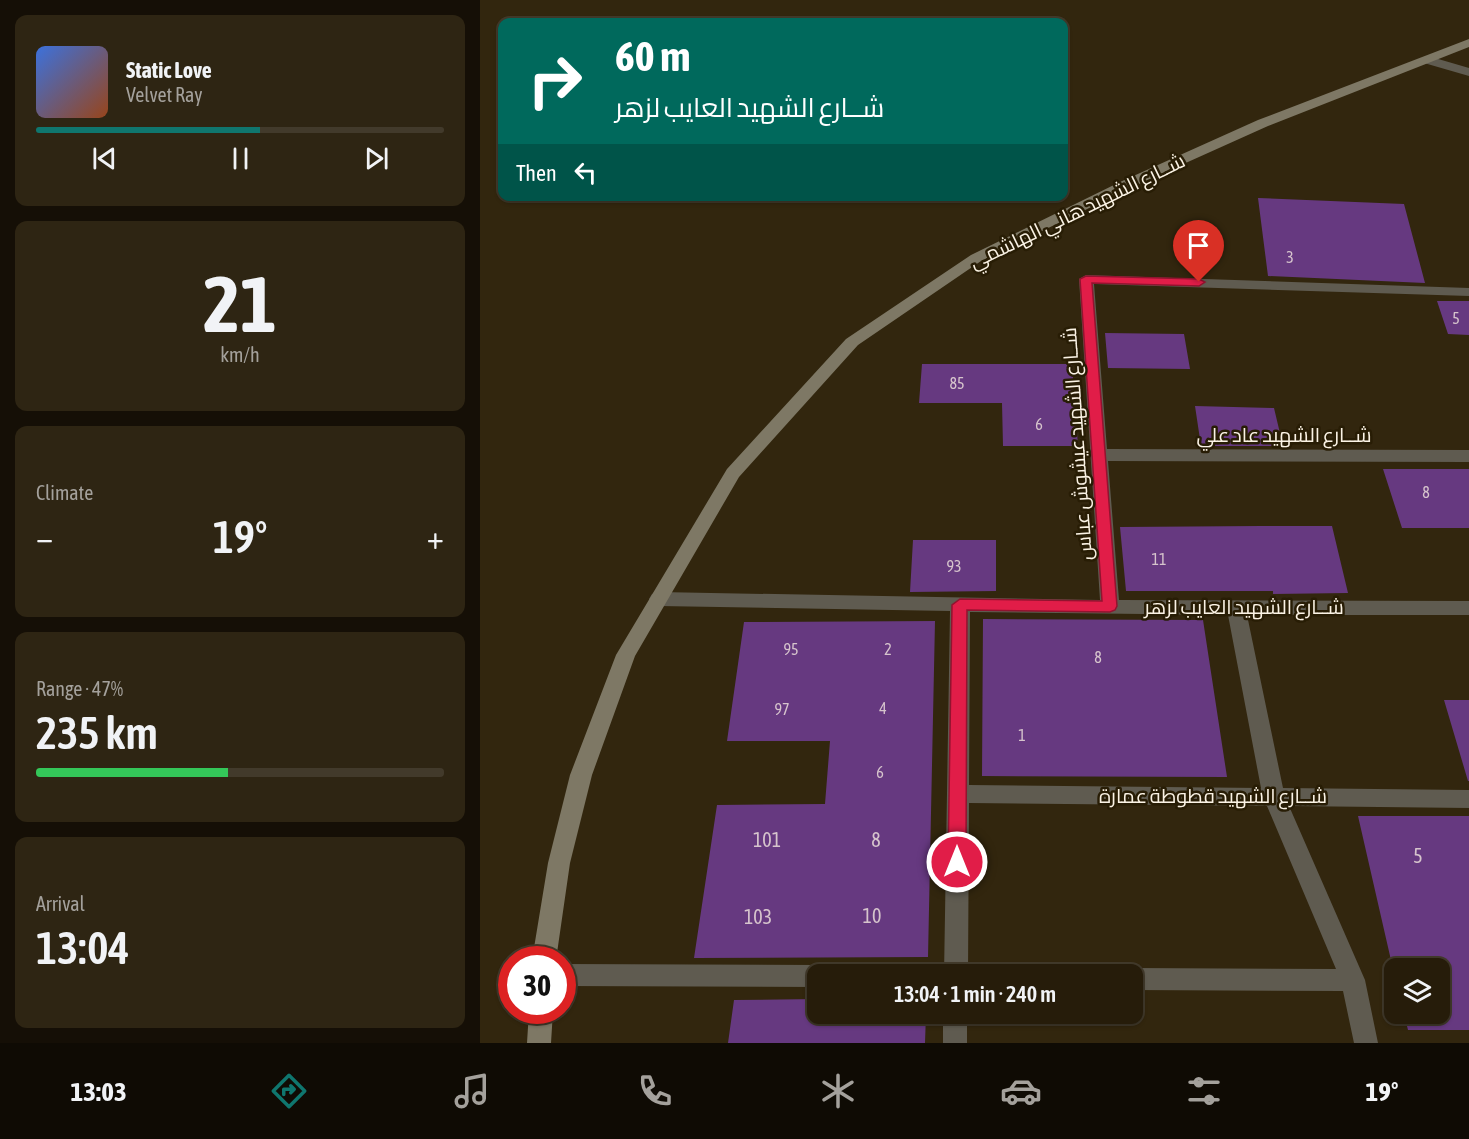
<!DOCTYPE html>
<meta charset="utf-8">
<style>
:root{--surface:#261c0a;--page:#2e2513;--text:#f1f3f6;--muted:#a4a19c;--line:#423a2b;--accent:#0f766e}
body{margin:0;font-family:"Asap Condensed",Cairo,sans-serif;background:var(--page);color:var(--text);height:100vh;display:flex;flex-direction:column;font-size:22px;white-space:nowrap}
*{box-sizing:border-box;margin:0}
p{font-size:20px;color:var(--muted)}
.icon{flex:none;width:33px;height:33px;fill:none;stroke:currentColor;stroke-width:2;stroke-linecap:round;stroke-linejoin:round}
.map{position:relative;flex:1;overflow:hidden}
.details{display:flex;flex-direction:column;gap:15px;padding:15px;background:#150f06;width:480px}
.details>*{flex:none}
.banner{position:absolute;left:18px;top:18px;width:570px;height:183px;border-radius:12px;box-shadow:0 2px 4px #0004,0 0 0 2px var(--line);background:#00695c;color:#fff;overflow:hidden}
.controls{position:absolute;left:904px;top:958px;display:grid;gap:12px}
.controls a{display:grid;place-items:center;width:66px;height:66px;border-radius:12px;background:var(--surface);box-shadow:0 2px 4px #0004,0 0 0 2px var(--line);font-size:30px}
.speed{position:absolute;left:18px;top:946px;display:flex;gap:12px;font-size:30px;font-weight:700;text-align:center}
.speed>*{display:grid;place-content:center;width:78px;height:78px;border-radius:50%;background:var(--surface);box-shadow:0 2px 4px #0004,0 0 0 2px var(--line);line-height:1}
.speed .limit{border:9px solid #d22;background:#fff;color:#111}
.pin{position:absolute;display:grid;place-items:center;width:51px;height:51px;color:#fff;margin:-62px -26px;border-radius:50% 50% 50% 0;rotate:-45deg;box-shadow:0 0 6px #0007}
.pin .icon{rotate:45deg}
.me{position:absolute;width:66px;margin:-33px;rotate:0deg;stroke-linejoin:round;filter:drop-shadow(0 0 4px #0008)}
.turn{display:flex;align-items:center;gap:21px;height:126px;padding:0 18px;font-size:27px}
.turn .icon{width:78px;height:78px;stroke-width:2.5}
.turn b{display:block;font-size:42px;line-height:51px}
.then{display:flex;align-items:center;height:57px;padding:0 18px;background:#0003;gap:12px;font-size:22px}
.big{font-size:45px;font-weight:600;line-height:1.1}
.details .tile{flex:1;display:flex;flex-direction:column;justify-content:center;gap:9px;min-width:0;padding:0 21px;border-radius:12px;background:var(--page)}
.details .dial{align-items:center;gap:0}
.dial b{font-size:78px;line-height:1}
.song{display:flex;align-items:center;gap:18px}
.cover{width:72px;height:72px;border-radius:9px;background:linear-gradient(135deg,hsl(220 70% 55%),hsl(20 70% 35%))}
.played{height:6px;border-radius:3px;background:linear-gradient(90deg,var(--accent) 55%,var(--line) 55%)}
.keys{display:flex;justify-content:space-around;direction:ltr}
.heat{display:flex;justify-content:space-between;align-items:center;font-size:33px;direction:ltr}
.charge{height:9px;border-radius:4px;background:linear-gradient(90deg,#34c759 47%,var(--line) 0)}
.trip{position:absolute;left:327px;top:964px;width:336px;height:60px;border-radius:12px;background:var(--surface);box-shadow:0 2px 4px #0004,0 0 0 2px var(--line);font-weight:600;line-height:60px;text-align:center}
.tabs{display:flex;height:96px;justify-content:space-around;align-items:center;background:#0f0b04;color:var(--muted)}
.tabs .icon{width:42px;height:42px}
.tabs .on{color:var(--accent)}
.tabs b{font-size:27px;color:var(--text)}
main{display:flex;flex:1;min-height:0}
.map>svg:first-child{display:block}
.building{fill:#663980}
.lines{fill:none;stroke-linecap:round;stroke-linejoin:round}
.street{fill:#5f5b50;fill-rule:evenodd}
.secondary{fill:#7e7865;fill-rule:evenodd}
.route{fill:#e11d48;stroke:#92132f;stroke-width:1.5}
.labels{text-anchor:middle;stroke-width:5;stroke-linejoin:round;paint-order:stroke}
.number-label{font-size:16px;fill:#d6c4cc}
.street-label{font-size:20px;fill:#fbf3e5;stroke:#281d05}
.near-number-label{font-size:20px;fill:#d6c4cc}
</style>
<main>
<section class="details">
<div class="tile">
<div class="song"><i class="cover"></i><div><b>Static Love</b><p>Velvet Ray</p></div></div>
<div class="played"></div>
<div class="keys"><svg class="icon" aria-label="previous" viewBox="0 0 24 24"><path d="M18 5L8 12l10 7zM5 5v14"/></svg><svg class="icon" aria-label="pause" viewBox="0 0 24 24"><path d="M8 5v14M16 5v14"/></svg><svg class="icon" aria-label="next" viewBox="0 0 24 24"><path d="M6 5l10 7-10 7zM19 5v14"/></svg></div>
</div>
<div class="tile dial"><b>21</b><p>km/h</p></div>
<div class="tile"><p>Climate</p>
<div class="heat"><a>−</a><b class="big">19°</b><a>+</a></div>
</div>
<div class="tile"><p>Range · 47%</p><b class="big">235 km</b><div class="charge"></div></div>
<div class="tile"><p>Arrival</p><b class="big">13:04</b></div>
</section>
<div class="map">
<svg width="989" height="1043" viewBox="0 0 989 1043">
<rect width="100%" height="100%" fill="#32260e"/>
<path class="building" d="M778,198L924,204L945,283L788,276Z
M957,301H989V335L968,334Z
M625,333L704,334L710,369L628,368Z
M442,364H592L598,446H523L522,403H439Z
M715,406L794,408L803,446H721Z
M903,469H989V528H922Z
M781,526H852L868,593L793,594V591H646L640,527Z
M433,540H516V591L430,592Z
M503,619L723,620L747,777L502,776Z
M455,621L448,957L214,958L237,805L345,804L350,741H247L264,622Z
M964,700H989V781H988Z
M878,816H989V1030H928L924,1014H960V969H913Z
M338,999V1014H446L445,1043H248L254,1000Z"/>
<g class="lines">
<path class="street" d="M948,56L989,68V76L944,63V57Z
M606,275L989,288V296L614,284L627,449L989,450V462L628,461L639,600L989,601V615H767L803,788L989,790V808L809,806L885,980L898,1043H874L863,991L652,990V975H642L644,971L652,968L856,969L787,806L489,803L488,975H464L470,611L179,606L172,604L169,599L172,594L179,592L620,600L599,279ZM490,612L748,615L781,788L489,785Z
M82,964L338,965L346,968L350,975H338V987L82,986Z
M463,1014H487V1043H463Z"/>
<path class="secondary" d="M989,39V47L788,126L650,188L501,261L378,345L259,477L155,656L112,775L90,863L76,960H52L68,863L90,775L136,655L247,469L366,339L491,255L640,182L778,120Z
M49,1011H73L71,1043H47Z"/>
</g>
<path class="route" d="M606,276L719,279L725,282L719,286L612,283L637,606L635,610L630,612L487,610L486,862L483,867L477,870L471,867L468,862L472,605L480,599L622,601L600,279Z"/>
<g class="labels">
<g class="number-label">
<text x="810" y="263">3</text>
<text x="976" y="324">5</text>
<text x="477" y="389">85</text>
<text x="559" y="430">6</text>
<text x="946" y="498">8</text>
<text x="679" y="565">11</text>
<text x="474" y="572">93</text>
<text x="311" y="655">95</text>
<text x="408" y="655">2</text>
<text x="618" y="663">8</text>
<text x="403" y="714">4</text>
<text x="302" y="715">97</text>
<text x="542" y="741">1</text>
<text x="400" y="778">6</text>
</g>
<g class="street-label">
<text transform="translate(597 211) rotate(-26)" y="7">شــارع الشهيد هاني الهاشمي</text>
<text x="804" y="442">شــارع الشهيد عاد علي</text>
<text transform="translate(597 444) rotate(-94)" y="7">شــارع الشهيد عيشوش عباس</text>
<text x="764" y="614">شــارع الشهيد العايب لزهر</text>
<text x="733" y="803">شــارع الشهيد قطوطة عمارة</text>
</g>
<g class="near-number-label">
<text x="287" y="847">101</text>
<text x="396" y="847">8</text>
<text x="938" y="863">5</text>
<text x="392" y="923">10</text>
<text x="278" y="924">103</text>
</g>
</g>
</svg>
<div class="controls">
<a><svg class="icon" aria-label="layers" viewBox="0 0 24 24"><path d="M12 4l9 5-9 5-9-5zM3 14l9 5 9-5"/></svg></a>
</div>
<div class="speed"><div class="limit">30</div></div>
<div class="pin" style="left:719px;top:282px;background:#d93025"><svg class="icon" aria-label="arrive" viewBox="0 0 24 24"><path d="M6 21V4h12l-3 4 3 4H6"/></svg></div>
<svg class="me" style="left:477px;top:862px" viewBox="-20 -20 40 40"><circle r="17" fill="#e11d48" stroke="#fff" stroke-width="3"/><path d="M0-11L8 9 0 5-8 9z" fill="#fff"/></svg>
<div class="trip">13:04 · 1 min · 240 m</div>
<div class="banner">
<div class="turn"><svg class="icon" aria-label="right" viewBox="0 0 24 24"><path d="M7 20v-9h11M14 6l5 5-5 5"/></svg><div><b>60 m</b>شــارع الشهيد العايب لزهر</div></div>
<div class="then">Then<svg class="icon" aria-label="left" viewBox="0 0 24 24"><path d="M17 20v-9H6M10 6l-5 5 5 5"/></svg></div>
</div>
</div>
</main>
<nav class="tabs">
<b>13:03</b>
<svg class="icon on" aria-label="directions" viewBox="0 0 24 24"><path d="M12 3l9 9-9 9-9-9zM9 14v-3h6M13 9l2 2-2 2"/></svg>
<svg class="icon" aria-label="music" viewBox="0 0 24 24"><path d="M9 18V5l10-2v13"/><circle cx="6" cy="18" r="3"/><circle cx="16" cy="16" r="3"/></svg>
<svg class="icon" aria-label="phone" viewBox="0 0 24 24"><path d="M5 4h4l2 5-3 2q2 4 5 5l2-3 5 2v4C11 20 4 13 5 4z"/></svg>
<svg class="icon" aria-label="climate" viewBox="0 0 24 24"><path d="M12 3v18M4 7l16 10M4 17L20 7"/></svg>
<svg class="icon" aria-label="car" viewBox="0 0 24 24"><path d="M5 17H2v-5l4-1 3-4h7l3 4 3 1v5h-3M9 17h6M6 11h13"/><circle cx="7" cy="17" r="2"/><circle cx="17" cy="17" r="2"/></svg>
<svg class="icon" aria-label="filters" viewBox="0 0 24 24"><path d="M4 7h16M4 17h16"/><circle cx="9" cy="7" r="2"/><circle cx="15" cy="17" r="2"/></svg>
<b>19°</b>
</nav>
